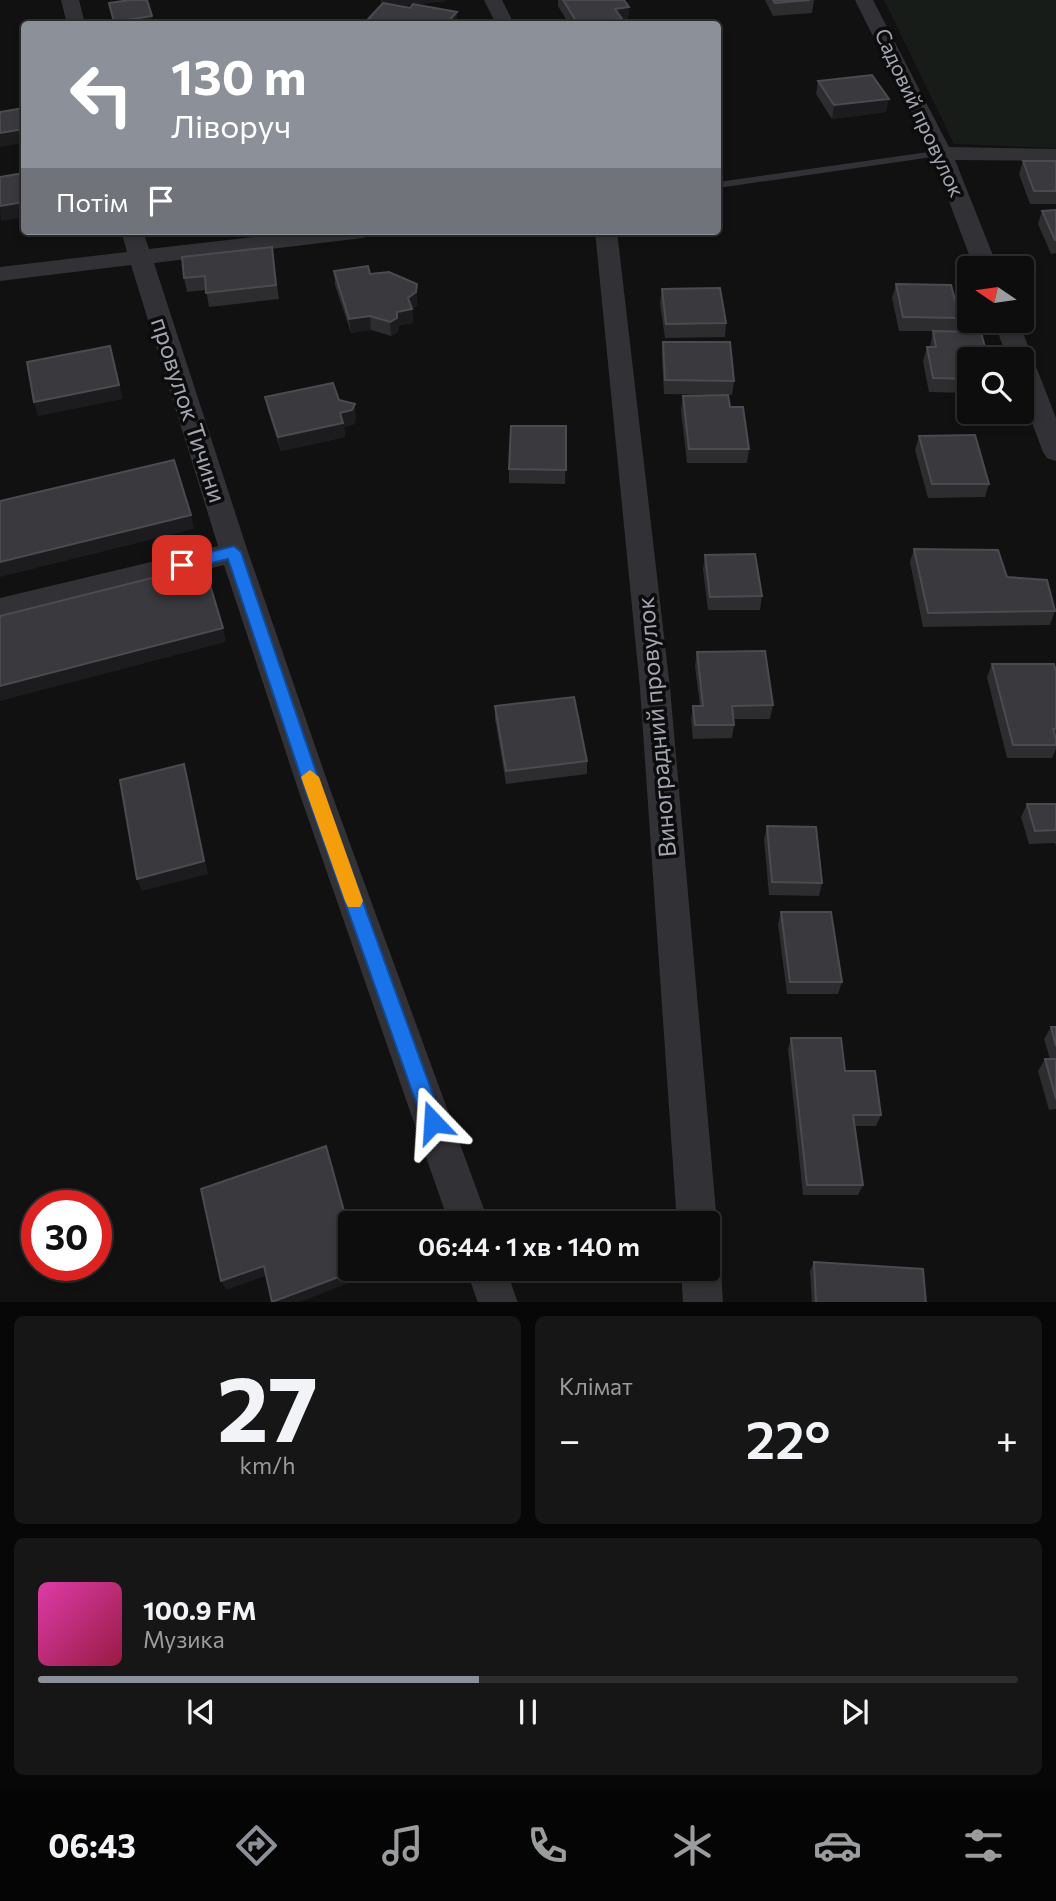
<!DOCTYPE html>
<html lang="uk">
<meta charset="utf-8">
<style>
:root{--surface:#0d0d0e;--page:#161617;--text:#f1f3f6;--muted:#9a9c9e;--line:#2d2d2e;--accent:#8c9099}
body{margin:0;font-family:Commissioner,sans-serif;background:var(--page);color:var(--text);height:100vh;display:flex;flex-direction:column;font-size:26px;white-space:nowrap}
*{box-sizing:border-box;margin:0}
p{font-size:23px;color:var(--muted)}
.icon{flex:none;width:38px;height:38px;fill:none;stroke:currentColor;stroke-width:2;stroke-linecap:round;stroke-linejoin:round}
.map{position:relative;height:1302px;overflow:hidden}
.panel{display:flex;flex-direction:column;gap:14px;padding:14px;background:#070708;flex:1}
.panel>*{flex:none}
.hud{position:absolute;left:21px;top:21px;width:700px;height:214px;border-radius:7px;box-shadow:0 4px 10px #0003,0 0 0 2px var(--line);background:#8c9099;color:#fff;overflow:hidden}
.needle{width:46px;rotate:283deg}
.fabs{position:absolute;left:957px;top:256px;display:grid;gap:14px}
.fabs a{display:grid;place-items:center;width:77px;height:77px;border-radius:7px;background:var(--surface);box-shadow:0 4px 10px #0003,0 0 0 2px var(--line);font-size:35px}
.speed{position:absolute;left:21px;top:1190px;display:flex;gap:14px;font-size:35px;font-weight:700;text-align:center}
.speed>*{display:grid;place-content:center;width:91px;height:91px;border-radius:50%;background:var(--surface);box-shadow:0 4px 10px #0003,0 0 0 2px var(--line);line-height:1}
.speed .limit{border:10px solid #d22;background:#fff;color:#111}
.pin{position:absolute;display:grid;place-items:center;width:60px;height:60px;color:#fff;margin:-30px;border-radius:14px;box-shadow:0 4px 10px #0006}
.me{position:absolute;width:77px;margin:-38px;rotate:340deg;stroke-linejoin:round;filter:drop-shadow(0 0 5px #0008)}
.turn{display:flex;align-items:center;gap:24px;height:147px;padding:0 35px;font-size:32px}
.turn .icon{width:91px;height:91px;stroke-width:2.5}
.turn b{display:block;font-size:49px;line-height:60px}
.then{display:flex;align-items:center;height:66px;padding:0 35px;background:#0003;gap:14px;font-size:26px}
.big{font-size:52px;font-weight:600;line-height:1.1}
.panel .widget{flex:1;display:flex;flex-direction:column;justify-content:center;gap:10px;min-width:0;padding:0 24px;border-radius:10px;background:var(--page)}
.panel .dial{align-items:center;gap:0}
.dial b{font-size:91px;line-height:1}
.song{display:flex;align-items:center;gap:21px}
.cover{width:84px;height:84px;border-radius:10px;background:linear-gradient(135deg,hsl(320 70% 55%),hsl(340 70% 35%))}
.played{height:7px;border-radius:4px;background:linear-gradient(90deg,var(--accent) 45%,var(--line) 45%)}
.keys{display:flex;justify-content:space-around;direction:ltr}
.heat{display:flex;justify-content:space-between;align-items:center;font-size:38px;direction:ltr}
.panel .tiles{flex:1;display:grid;gap:14px;grid-template-columns:1fr 1fr}
.widget:last-child{grid-column:span 2}
.trip{position:absolute;left:338px;top:1211px;width:382px;height:70px;border-radius:7px;background:var(--surface);box-shadow:0 4px 10px #0003,0 0 0 2px var(--line);font-weight:600;line-height:70px;text-align:center}
.tab-bar{display:flex;height:112px;justify-content:space-around;align-items:center;background:#050506;color:var(--muted)}
.tab-bar .icon{width:49px;height:49px}
.tab-bar .selected{color:var(--accent)}
.tab-bar b{font-size:32px;color:var(--text)}
.map>svg:first-child{display:block}
.green{fill:#171c19}
.lines{fill:none;stroke-linecap:round;stroke-linejoin:round}
.service{fill:#323236;fill-rule:evenodd}
.minor{fill:#323236;fill-rule:evenodd}
.wall{fill:#2d2d30;fill-rule:evenodd}
.shaded-wall{fill:#1c1c1e}
.building{fill:#3a3a3e;stroke:#4a4b50;stroke-width:2}
.route{fill:#1a73e8;stroke:#114b97;stroke-width:2}
.slow{fill:#f59e0b}
.labels{text-anchor:middle;stroke-width:7;stroke-linejoin:round;paint-order:stroke}
.far-street-label{font-size:21px;fill:#a3a5b1;stroke:#0c0c0d}
.street-label{font-size:24px;fill:#a3a5b1;stroke:#0c0c0d}
</style>
<div class="map">
<svg width="1056" height="1303" viewBox="0 0 1056 1303">
<rect width="100%" height="100%" fill="#111112"/>
<path class="green" d="M884,0H1056V148L954,144Z"/>
<g class="lines">
<path class="service" d="M942,150L946,151V155L718,188V182Z"/>
<path class="minor" d="M61,0H79L85,24H67Z
M484,0H502L514,24H496Z
M855,0H873L949,147L1056,149V161L955,160L998,268H974L931,153Z
M121,231H143L149,249L305,231H374L363,238L154,263L248,552L331,792L489,1223H449L299,792L224,565L0,620V598L218,546L131,265L0,281V267L127,252Z
M595,231H617L670,688L717,1223L711,1237L707,1239V1223H677L640,688Z
M994,320H1018L1056,418V461L1047,458L1043,452L1022,396V359H1007Z
M707,1251L715,1255L721,1269L723,1303H683L681,1269H707Z
M466,1269H506L518,1303H478Z"/>
</g>
<path class="wall" d="M381,0H446V1L417,4L457,24H369L368,19L382,4ZM412,5L410,8L400,6Z
M558,0H624L629,7L628,20L622,21L621,24H569L558,6Z
M765,0H814L812,13L773,16Z
M818,81L886,112L832,119L816,94Z
M1023,161H1056V204H1030L1019,174Z
M1056,210V253L1051,254L1038,224L1042,211Z
M272,247L279,299L209,307L206,290L187,292L184,278Z
M334,271L370,274L417,284V305L412,310L413,323L399,325L398,332L391,336L371,330L351,333L335,285Z
M896,284L960,318L956,332L970,359V393L929,392L923,361L927,347H930L933,331H899L892,298Z
M662,289L726,323L725,337L665,338L660,303Z
M663,342L734,381L732,395L664,394L662,356Z
M683,396L730,407L749,449L747,463H687L681,410Z
M265,397L339,400L356,418L354,424L344,427L345,437L281,451L268,411Z
M566,426L565,484L509,483V469Z
M919,436L989,484L985,497L928,498L915,450Z
M914,549L1007,577L1055,611L1050,625L923,627L910,562Z
M705,555L762,596L760,610H708L703,569Z
M697,652L773,705L770,719H734V725L732,738L693,739L691,719L693,706H700L695,666Z
M992,664L1056,672V749L1052,758H1007L987,677Z
M495,706L587,761V774L506,784L495,719Z
M1027,804H1056V846L1055,843L1029,844L1021,817Z
M767,826L822,883L819,896L769,895L764,839Z
M781,912L842,982L838,994H787L778,924Z
M1051,1027H1056V1109L1049,1110L1038,1071L1045,1059H1050L1044,1039Z
M791,1038L845,1071L881,1115L876,1126H855L863,1185L858,1195H803L788,1049Z
M814,1262L926,1303H812L810,1271Z"/>
<path class="shaded-wall" d="M382,0H446V1L383,8Z
M629,7L628,20L622,21L621,24H584L615,9Z
M457,12V24H446Z
M152,16L154,24H115L114,22Z
M889,99L886,112L832,119L834,105Z
M24,129V143L0,147V133Z
M24,202V217L1,221L0,206Z
M417,284V305L412,310L413,323L399,325L398,332L391,336L390,322L408,298Z
M370,316L371,330L351,333L349,319Z
M114,360L123,399L38,416L34,402Z
M355,404L356,418L354,424L344,427L345,437L281,451L278,437L340,413Z
M191,515L194,529L0,577V562Z
M223,628L226,642L0,701V686Z
M184,764L188,778L208,874L142,891L137,879Z
M264,1266L268,1275L226,1290L221,1281Z
M360,1269L362,1278L297,1303H272V1302Z"/>
<path class="building" d="M130,0H147L152,16L114,22L109,3Z
M563,0H624L629,7L615,9L622,19L578,24Z
M773,0H810L775,3Z
M383,3L410,8L413,4L457,12L446,24H397L368,19Z
M872,75L889,99L834,105L818,81Z
M24,108V129L0,133V112Z
M1023,161H1056V191H1034Z
M24,173V202L0,206V177Z
M1056,210V240H1055L1042,211Z
M272,247L276,285L206,293L205,276L184,278L182,257Z
M368,266L370,274L389,272L417,284L416,292L408,298L412,309L397,312V318L390,322L370,316L349,319L334,271Z
M896,284L951,285L960,318L903,317Z
M720,288L726,323L666,324L662,289Z
M933,331L981,332L988,359H970V379L933,378L927,347H936Z
M663,342H730L734,381L665,380Z
M110,346L119,385L34,402L27,362Z
M333,383L339,400L355,404L352,410L340,413L343,423L278,437L265,397Z
M728,395L730,407H743L749,449H689L683,396Z
M511,426H566V470L509,469Z
M975,435L989,484H932L919,436Z
M174,460L191,515L0,562V501Z
M914,549L998,550L1007,577L1047,580L1055,611L928,613Z
M755,554L762,596L710,597L705,555Z
M204,565L223,628L0,686V616Z
M765,651L773,705L732,706L734,725H695L693,706H703L697,652Z
M992,664H1054L1056,672V729H1053L1056,739V745H1013Z
M574,697L587,761L506,771L495,706Z
M184,764L204,861L137,879L120,780Z
M1027,804H1056V830L1035,831Z
M767,826L816,827L822,883L772,882Z
M781,912H831L842,982H790Z
M1051,1027H1056V1046Z
M791,1038H841L845,1071H875L881,1115H853L863,1185H807Z
M1045,1059H1056V1099Z
M326,1146L350,1233V1269H360L272,1302L264,1266L221,1281L201,1189Z
M814,1262L923,1269L926,1303H816Z"/>
<path class="route" d="M234,546L241,552L323,792L443,1122L440,1129L433,1131L426,1129L423,1122L306,792L228,559L182,570L174,565L176,561Z"/>
<path class="slow" d="M310,770L319,777L363,901L360,907H348L345,901L301,777Z"/>
<g class="labels">
<g class="far-street-label">
<text transform="translate(919 113) rotate(65)" y="7">Садовий провулок</text>
</g>
<g class="street-label">
<text transform="translate(188 410) rotate(72)" y="8">провулок Тичини</text>
<text transform="translate(657 727) rotate(-95)" y="8">Виноградний провулок</text>
</g>
</g>
</svg>
<div class="fabs">
<a><svg class="needle" viewBox="-14 -14 28 28"><path d="M0-13l5 13h-10z" fill="#e53935"/><path d="M0 13l5-13h-10z" fill="#9a9c9e"/></svg></a>
<a><svg class="icon" aria-label="search" viewBox="0 0 24 24"><circle cx="10" cy="10" r="6"/><path d="M15 15l6 6"/></svg></a>
</div>
<div class="speed"><div class="limit">30</div></div>
<div class="pin" style="left:182px;top:565px;background:#d93025"><svg class="icon" aria-label="arrive" viewBox="0 0 24 24"><path d="M6 21V4h12l-3 4 3 4H6"/></svg></div>
<svg class="me" style="left:433px;top:1122px" viewBox="-20 -20 40 40"><path d="M0-17L14 15 0 8-14 15z" fill="#1a73e8" stroke="#fff" stroke-width="4"/></svg>
<div class="trip">06:44 · 1 хв · 140 m</div>
<div class="hud">
<div class="turn"><svg class="icon" aria-label="left" viewBox="0 0 24 24"><path d="M17 20v-9H6M10 6l-5 5 5 5"/></svg><div><b>130 m</b>Ліворуч</div></div>
<div class="then">Потім<svg class="icon" aria-label="arrive" viewBox="0 0 24 24"><path d="M6 21V4h12l-3 4 3 4H6"/></svg></div>
</div>
</div>
<section class="panel">
<div class="tiles">
<div class="widget dial"><b>27</b><p>km/h</p></div>
<div class="widget"><p>Клімат</p>
<div class="heat"><a>−</a><b class="big">22°</b><a>+</a></div>
</div>
<div class="widget">
<div class="song"><i class="cover"></i><div><b>100.9 FM</b><p>Музика</p></div></div>
<div class="played"></div>
<div class="keys"><svg class="icon" aria-label="previous" viewBox="0 0 24 24"><path d="M18 5L8 12l10 7zM5 5v14"/></svg><svg class="icon" aria-label="pause" viewBox="0 0 24 24"><path d="M8 5v14M16 5v14"/></svg><svg class="icon" aria-label="next" viewBox="0 0 24 24"><path d="M6 5l10 7-10 7zM19 5v14"/></svg></div>
</div>
</div>
</section>
<nav class="tab-bar">
<b>06:43</b>
<svg class="icon selected" aria-label="directions" viewBox="0 0 24 24"><path d="M12 3l9 9-9 9-9-9zM9 14v-3h6M13 9l2 2-2 2"/></svg>
<svg class="icon" aria-label="music" viewBox="0 0 24 24"><path d="M9 18V5l10-2v13"/><circle cx="6" cy="18" r="3"/><circle cx="16" cy="16" r="3"/></svg>
<svg class="icon" aria-label="phone" viewBox="0 0 24 24"><path d="M5 4h4l2 5-3 2q2 4 5 5l2-3 5 2v4C11 20 4 13 5 4z"/></svg>
<svg class="icon" aria-label="climate" viewBox="0 0 24 24"><path d="M12 3v18M4 7l16 10M4 17L20 7"/></svg>
<svg class="icon" aria-label="car" viewBox="0 0 24 24"><path d="M5 17H2v-5l4-1 3-4h7l3 4 3 1v5h-3M9 17h6M6 11h13"/><circle cx="7" cy="17" r="2"/><circle cx="17" cy="17" r="2"/></svg>
<svg class="icon" aria-label="filters" viewBox="0 0 24 24"><path d="M4 7h16M4 17h16"/><circle cx="9" cy="7" r="2"/><circle cx="15" cy="17" r="2"/></svg>
</nav>
